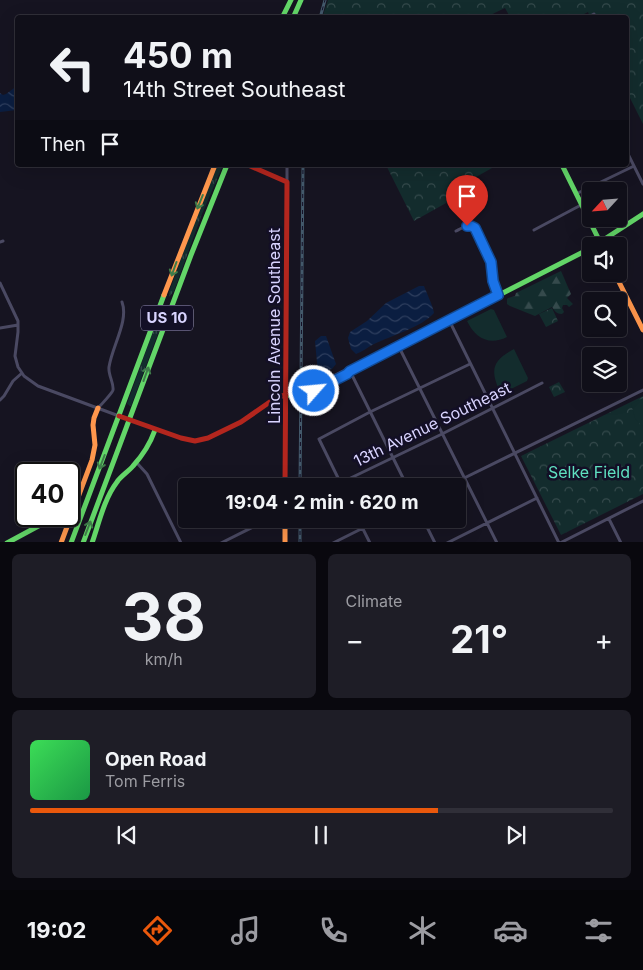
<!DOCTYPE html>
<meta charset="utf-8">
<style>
:root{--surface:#100f19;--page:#1e1d26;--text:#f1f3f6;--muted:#9c9ca2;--line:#302f38;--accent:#ea580c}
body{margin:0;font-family:Inter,sans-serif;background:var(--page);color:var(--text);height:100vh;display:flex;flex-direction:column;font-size:19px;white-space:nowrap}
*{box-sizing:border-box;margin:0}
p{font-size:16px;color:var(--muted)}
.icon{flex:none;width:28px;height:28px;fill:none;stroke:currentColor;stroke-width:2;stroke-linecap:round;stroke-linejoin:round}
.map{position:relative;height:542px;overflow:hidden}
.details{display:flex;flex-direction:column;gap:12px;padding:12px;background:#09080e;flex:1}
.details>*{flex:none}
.banner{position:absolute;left:15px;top:15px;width:614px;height:152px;border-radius:5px;box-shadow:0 5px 20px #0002,0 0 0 1px var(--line);background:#100f19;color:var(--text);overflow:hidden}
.needle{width:32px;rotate:244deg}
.controls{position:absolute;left:582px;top:182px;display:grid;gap:10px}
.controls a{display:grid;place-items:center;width:45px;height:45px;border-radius:5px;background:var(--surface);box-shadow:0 5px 20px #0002,0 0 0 1px var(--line);font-size:25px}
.speed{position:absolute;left:15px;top:462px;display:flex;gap:10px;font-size:25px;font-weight:700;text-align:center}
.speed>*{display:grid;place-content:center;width:65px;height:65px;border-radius:50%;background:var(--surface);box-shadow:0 5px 20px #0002,0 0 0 1px var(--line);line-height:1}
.speed .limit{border:2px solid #111;border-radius:8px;background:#fff;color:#111}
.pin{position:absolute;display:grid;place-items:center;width:42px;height:42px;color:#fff;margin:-51px -21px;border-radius:50% 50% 50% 0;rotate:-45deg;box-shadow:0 0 5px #0007}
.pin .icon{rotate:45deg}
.me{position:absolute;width:55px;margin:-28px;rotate:63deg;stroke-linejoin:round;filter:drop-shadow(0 0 4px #0008)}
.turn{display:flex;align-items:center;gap:18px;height:105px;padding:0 25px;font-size:22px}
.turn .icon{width:65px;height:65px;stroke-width:2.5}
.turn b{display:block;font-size:35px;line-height:42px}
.then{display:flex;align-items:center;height:48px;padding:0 25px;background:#0003;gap:10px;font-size:19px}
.big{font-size:38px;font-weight:700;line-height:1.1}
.details .tile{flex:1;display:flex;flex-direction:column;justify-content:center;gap:8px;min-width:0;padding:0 18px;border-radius:8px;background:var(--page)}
.details .dial{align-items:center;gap:0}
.dial b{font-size:65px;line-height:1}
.song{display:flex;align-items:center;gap:15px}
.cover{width:60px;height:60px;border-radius:8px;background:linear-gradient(135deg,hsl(130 70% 55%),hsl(140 70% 35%))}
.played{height:5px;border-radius:2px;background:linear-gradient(90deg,var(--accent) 70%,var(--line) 70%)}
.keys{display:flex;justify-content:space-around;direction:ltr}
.heat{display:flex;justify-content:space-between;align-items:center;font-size:28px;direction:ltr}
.details .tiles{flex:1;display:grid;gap:12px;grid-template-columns:1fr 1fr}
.tile:last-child{grid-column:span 2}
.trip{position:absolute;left:178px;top:478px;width:288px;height:50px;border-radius:5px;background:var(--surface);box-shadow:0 5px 20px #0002,0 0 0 1px var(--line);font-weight:700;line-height:50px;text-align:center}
.menu{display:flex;height:80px;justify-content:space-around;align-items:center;background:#06060a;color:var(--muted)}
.menu .icon{width:35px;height:35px}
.menu .current{color:var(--accent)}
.menu b{font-size:22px;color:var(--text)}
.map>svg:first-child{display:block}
.grass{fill:url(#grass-tufts)}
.forest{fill:url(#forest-firs)}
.park{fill:url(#park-crowns)}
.pitch{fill:#132c2d}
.water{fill:url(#water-waves)}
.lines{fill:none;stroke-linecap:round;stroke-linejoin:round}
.street{stroke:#4a4962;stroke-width:3}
.fast{stroke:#63d668;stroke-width:5}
.slow{stroke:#ff974d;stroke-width:5}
.jam{stroke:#b3261e;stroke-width:5}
.rail-casing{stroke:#43596b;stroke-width:3}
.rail{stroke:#130f26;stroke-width:1;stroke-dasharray:4;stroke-linecap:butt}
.oneway{stroke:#3f7c4a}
.route-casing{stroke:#114b97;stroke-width:12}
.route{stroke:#1a73e8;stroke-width:9}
.labels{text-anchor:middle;stroke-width:5;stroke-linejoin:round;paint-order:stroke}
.shield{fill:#130f26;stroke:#9e99be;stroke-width:1}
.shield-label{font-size:15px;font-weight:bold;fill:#d9d4ff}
.street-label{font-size:16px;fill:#d9d4ff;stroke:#130f26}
.park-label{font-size:16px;fill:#5fe0c0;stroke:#130f26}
</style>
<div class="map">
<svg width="643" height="543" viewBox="0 0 643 543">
<defs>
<pattern id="grass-tufts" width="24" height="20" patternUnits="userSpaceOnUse" patternTransform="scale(1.25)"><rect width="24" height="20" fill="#132c2d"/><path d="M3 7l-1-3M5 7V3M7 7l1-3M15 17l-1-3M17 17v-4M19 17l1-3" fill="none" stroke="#354a4c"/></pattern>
<pattern id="forest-firs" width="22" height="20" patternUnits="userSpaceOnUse" patternTransform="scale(1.25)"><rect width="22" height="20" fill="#132c2d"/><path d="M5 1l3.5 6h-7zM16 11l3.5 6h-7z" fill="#354a4c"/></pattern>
<pattern id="park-crowns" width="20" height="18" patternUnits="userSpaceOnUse" patternTransform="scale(1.25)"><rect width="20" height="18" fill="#132c2d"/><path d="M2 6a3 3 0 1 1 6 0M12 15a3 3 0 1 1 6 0" fill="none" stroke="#354a4c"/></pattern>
<pattern id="water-waves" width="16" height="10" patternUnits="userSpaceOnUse" patternTransform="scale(1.25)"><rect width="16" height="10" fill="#0b1e41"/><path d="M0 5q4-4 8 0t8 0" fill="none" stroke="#2e3e5e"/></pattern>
</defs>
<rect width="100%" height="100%" fill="#161421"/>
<path class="grass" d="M218,165H223L202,214L174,291L169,297V292L198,213Z
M165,305L166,312L131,406L127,404L156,323L160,312Z"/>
<path class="forest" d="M561,271L571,294L567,298L573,304L569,307L567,305H563L562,308L564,312L562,314C556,314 555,311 552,307L535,316L510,306L507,304V299L508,298L515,296L516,293Z"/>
<path class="park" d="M328,0H643V124L626,90V18L590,17L588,12L578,17H510L505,8L486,17L322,18Z
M386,165H491L492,168L476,177L480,184L414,221Z
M552,308L558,321L546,327L539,314Z
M559,382L565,392L554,397L549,387Z
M643,396V494L561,535L521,456Z"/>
<path class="pitch" d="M491,309L494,310L507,337C489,346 475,338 467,321Z
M514,349L528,378L527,381L501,394C490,371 491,361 514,349Z
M641,399H643V427L635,418L631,404Z"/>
<path class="water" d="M17,86V110L0,112V93L3,95L6,94Z
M419,286H424C427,294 433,306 434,313C422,327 391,336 374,344C368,347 362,352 356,354L351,349L348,338L350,332L367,321L386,303Z
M321,336H326L336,364L332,369L318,373L315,341Z"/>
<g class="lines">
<path class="street" d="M587,18L594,14
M626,150L643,184
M287,182V165
M576,194L634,166
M534,230L581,205
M456,231C462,228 469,223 475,229L491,262L493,282L498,295
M0,242L3,241
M0,283L18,321V332L15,356L18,367L24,376L38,386L119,416
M449,320L559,543
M0,328L18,325
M399,347L497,543
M350,371L407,486
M0,400L4,396L13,381L22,373
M98,408C101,405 113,392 113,390C114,383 108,375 109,367C112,346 129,321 122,302
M137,463L147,474L181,543
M334,486L442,434L542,383
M342,486L319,439L370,412L470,364
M448,486L643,390
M358,519L370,543
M423,519L435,543
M609,519L621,543
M221,543L269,519
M333,543L381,519
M447,543L537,498
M560,543L643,501"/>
<path class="fast" d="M282,18L291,0
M293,18L301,0
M562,165L602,246
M594,246L643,214
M286,395C305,396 320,389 336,380C341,377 346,375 350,371L591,248
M7,543L57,516
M71,543L164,295
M83,543L191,255L227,165
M92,543C99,523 104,499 117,482C121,476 128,472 133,466C143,455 150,444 155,430"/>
<path class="slow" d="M615,274L643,330
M164,295L215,165
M285,519V543
M61,543L92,460L95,445L93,425L94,418L98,408"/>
<path class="jam" d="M248,165L287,182L285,486
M119,416L181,438L195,441L208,438L241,422L277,397L286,395L288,392L312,388L344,372"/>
<defs>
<path id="rail" d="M320,18L325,0
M300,486L303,165
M300,543V519"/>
</defs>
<use href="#rail" class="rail-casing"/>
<use href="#rail" class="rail"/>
</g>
<defs><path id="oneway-shaft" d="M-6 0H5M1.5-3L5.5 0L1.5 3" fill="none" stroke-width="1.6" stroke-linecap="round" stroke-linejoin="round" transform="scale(1.25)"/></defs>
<g class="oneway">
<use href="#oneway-shaft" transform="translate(200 202) rotate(112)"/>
<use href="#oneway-shaft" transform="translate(174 269) rotate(110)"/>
<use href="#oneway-shaft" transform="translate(146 374) rotate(-70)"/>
<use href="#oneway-shaft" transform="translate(102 462) rotate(111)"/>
<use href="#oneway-shaft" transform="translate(88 528) rotate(-69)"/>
</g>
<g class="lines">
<defs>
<path id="route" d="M314,391L347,374L350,371L498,295L493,281L491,262L475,228L471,226H467"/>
</defs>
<use href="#route" class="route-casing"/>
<use href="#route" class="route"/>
</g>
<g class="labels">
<rect class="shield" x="141" y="305.5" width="52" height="25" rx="4"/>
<g class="shield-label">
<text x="167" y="323">US 10</text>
</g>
<g class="street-label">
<text transform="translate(274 326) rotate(-90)" y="6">Lincoln Avenue Southeast</text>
<text transform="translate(432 424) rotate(-26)" y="6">13th Avenue Southeast</text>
</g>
<g class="park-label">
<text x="589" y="478">Selke Field</text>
</g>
</g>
</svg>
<div class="controls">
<a><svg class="needle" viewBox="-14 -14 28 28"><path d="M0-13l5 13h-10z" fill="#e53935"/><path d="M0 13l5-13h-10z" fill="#9c9ca2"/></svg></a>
<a><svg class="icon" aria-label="sound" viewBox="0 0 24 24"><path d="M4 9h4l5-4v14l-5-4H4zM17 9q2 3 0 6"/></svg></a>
<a><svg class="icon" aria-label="search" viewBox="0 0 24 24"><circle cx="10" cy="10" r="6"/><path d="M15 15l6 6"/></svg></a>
<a><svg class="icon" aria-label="layers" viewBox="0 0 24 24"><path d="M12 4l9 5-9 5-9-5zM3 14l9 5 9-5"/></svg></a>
</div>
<div class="speed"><div class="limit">40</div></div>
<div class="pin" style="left:467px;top:226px;background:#d93025"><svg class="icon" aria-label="arrive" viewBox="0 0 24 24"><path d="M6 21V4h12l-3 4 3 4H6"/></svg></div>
<svg class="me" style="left:314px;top:391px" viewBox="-20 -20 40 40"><circle r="17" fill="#1a73e8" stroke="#fff" stroke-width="3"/><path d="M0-11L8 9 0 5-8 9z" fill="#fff"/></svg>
<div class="trip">19:04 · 2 min · 620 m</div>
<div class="banner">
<div class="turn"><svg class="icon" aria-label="left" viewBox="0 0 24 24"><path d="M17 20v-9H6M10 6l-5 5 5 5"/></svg><div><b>450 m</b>14th Street Southeast</div></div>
<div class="then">Then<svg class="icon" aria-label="arrive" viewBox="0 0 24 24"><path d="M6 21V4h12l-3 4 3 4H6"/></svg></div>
</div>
</div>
<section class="details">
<div class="tiles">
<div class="tile dial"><b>38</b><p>km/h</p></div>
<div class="tile"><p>Climate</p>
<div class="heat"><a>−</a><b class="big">21°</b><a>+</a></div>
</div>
<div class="tile">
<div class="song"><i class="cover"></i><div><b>Open Road</b><p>Tom Ferris</p></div></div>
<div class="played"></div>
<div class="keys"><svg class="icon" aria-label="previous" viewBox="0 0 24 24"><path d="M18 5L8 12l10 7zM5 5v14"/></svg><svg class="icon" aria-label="pause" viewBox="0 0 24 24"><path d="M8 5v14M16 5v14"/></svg><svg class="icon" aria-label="next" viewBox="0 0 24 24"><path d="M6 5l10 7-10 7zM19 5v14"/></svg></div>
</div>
</div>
</section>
<nav class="menu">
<b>19:02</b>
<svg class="icon current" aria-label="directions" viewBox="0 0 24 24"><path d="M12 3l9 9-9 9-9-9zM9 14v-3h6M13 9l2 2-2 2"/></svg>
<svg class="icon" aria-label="music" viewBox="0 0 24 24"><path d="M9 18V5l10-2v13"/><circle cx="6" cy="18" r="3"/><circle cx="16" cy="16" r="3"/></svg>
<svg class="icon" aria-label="phone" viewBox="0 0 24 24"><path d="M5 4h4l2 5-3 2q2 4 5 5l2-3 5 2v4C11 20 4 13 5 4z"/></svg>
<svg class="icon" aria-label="climate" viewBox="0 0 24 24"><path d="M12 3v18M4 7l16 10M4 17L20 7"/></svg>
<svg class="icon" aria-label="car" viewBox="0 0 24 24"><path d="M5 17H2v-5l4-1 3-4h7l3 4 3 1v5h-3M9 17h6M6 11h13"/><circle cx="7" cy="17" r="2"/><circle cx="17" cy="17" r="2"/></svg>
<svg class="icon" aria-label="filters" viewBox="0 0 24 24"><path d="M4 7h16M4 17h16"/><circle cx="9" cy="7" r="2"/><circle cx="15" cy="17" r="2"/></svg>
</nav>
